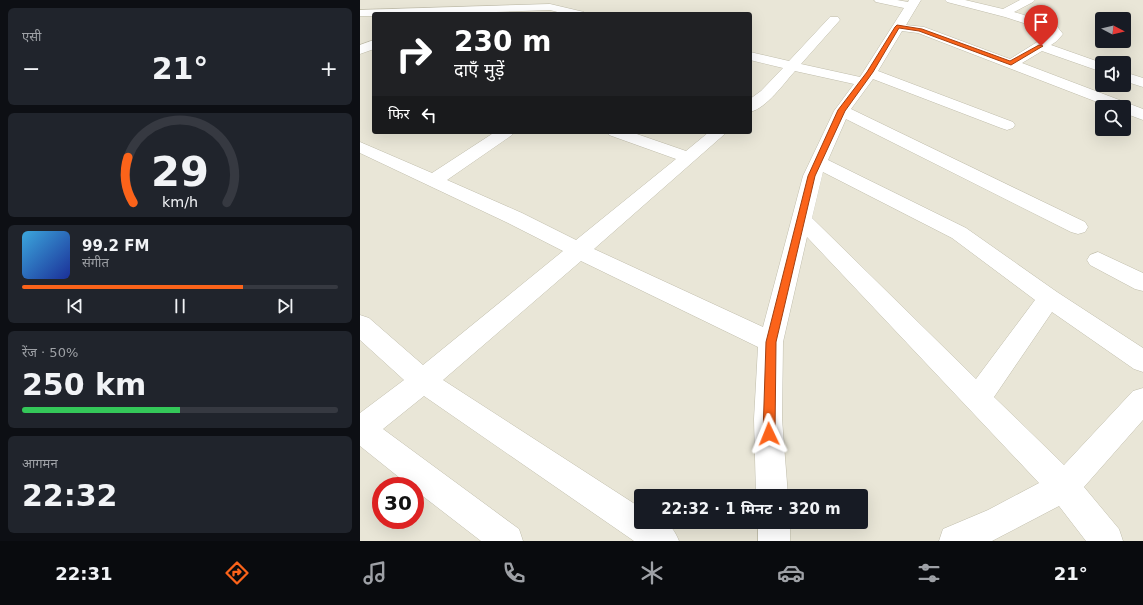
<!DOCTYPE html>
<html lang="hi">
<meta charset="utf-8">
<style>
:root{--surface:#171b24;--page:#20242c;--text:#f1f3f6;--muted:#9ea1a6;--line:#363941;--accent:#fb631a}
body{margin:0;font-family:"DejaVu Sans","Noto Sans Devanagari",sans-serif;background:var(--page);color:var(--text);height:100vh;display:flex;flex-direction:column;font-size:15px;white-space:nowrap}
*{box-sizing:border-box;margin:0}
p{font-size:13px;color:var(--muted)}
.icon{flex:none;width:22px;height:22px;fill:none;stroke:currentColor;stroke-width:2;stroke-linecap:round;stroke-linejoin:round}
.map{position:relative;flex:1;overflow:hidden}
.side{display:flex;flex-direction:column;gap:8px;padding:8px;background:#0d0f14;width:360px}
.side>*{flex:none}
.banner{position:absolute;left:12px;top:12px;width:380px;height:122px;border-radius:4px;box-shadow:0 4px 16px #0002;background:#202124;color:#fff;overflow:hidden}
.needle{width:26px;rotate:97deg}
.fabs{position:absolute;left:735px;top:12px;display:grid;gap:8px}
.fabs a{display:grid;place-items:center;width:36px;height:36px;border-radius:4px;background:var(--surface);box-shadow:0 4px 16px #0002;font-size:20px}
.speed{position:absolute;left:12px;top:477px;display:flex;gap:8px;font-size:20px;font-weight:700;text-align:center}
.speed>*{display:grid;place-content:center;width:52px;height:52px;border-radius:50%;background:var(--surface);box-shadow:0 4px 16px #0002;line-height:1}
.speed .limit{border:6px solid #d22;background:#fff;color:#111}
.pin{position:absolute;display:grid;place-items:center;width:34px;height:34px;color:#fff;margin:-41px -17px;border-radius:50% 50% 50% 0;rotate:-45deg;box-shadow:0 0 4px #0007}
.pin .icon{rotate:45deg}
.me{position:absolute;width:44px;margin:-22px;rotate:358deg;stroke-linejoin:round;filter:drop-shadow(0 0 3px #0008)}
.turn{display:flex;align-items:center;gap:14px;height:84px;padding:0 16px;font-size:18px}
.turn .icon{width:52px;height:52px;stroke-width:2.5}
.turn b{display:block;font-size:28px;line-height:34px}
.then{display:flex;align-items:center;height:38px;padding:0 16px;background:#0003;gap:8px;font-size:15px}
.big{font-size:30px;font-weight:700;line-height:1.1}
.side .card{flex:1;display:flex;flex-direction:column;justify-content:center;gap:6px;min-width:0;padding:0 14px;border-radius:6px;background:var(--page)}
.side .dial{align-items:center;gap:0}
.dial svg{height:104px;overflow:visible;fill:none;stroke:var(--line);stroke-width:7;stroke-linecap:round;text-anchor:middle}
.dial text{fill:var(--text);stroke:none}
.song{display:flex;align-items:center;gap:12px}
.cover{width:48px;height:48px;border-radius:6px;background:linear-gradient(135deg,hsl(200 70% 55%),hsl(230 70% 35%))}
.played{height:4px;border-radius:2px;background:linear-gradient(90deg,var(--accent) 70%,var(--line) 70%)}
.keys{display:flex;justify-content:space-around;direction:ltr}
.heat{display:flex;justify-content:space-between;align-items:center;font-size:22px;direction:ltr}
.charge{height:6px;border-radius:3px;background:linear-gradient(90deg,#34c759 50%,var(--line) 0)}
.trip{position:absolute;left:274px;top:489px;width:234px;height:40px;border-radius:4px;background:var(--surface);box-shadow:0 4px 16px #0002;font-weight:700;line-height:40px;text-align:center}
.dock{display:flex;height:64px;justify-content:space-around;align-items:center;background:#090b0e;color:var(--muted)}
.dock .icon{width:28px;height:28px}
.dock .on{color:var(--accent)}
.dock b{font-size:18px;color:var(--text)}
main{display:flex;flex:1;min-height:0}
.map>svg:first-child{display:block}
.residential{fill:#e9e6d7;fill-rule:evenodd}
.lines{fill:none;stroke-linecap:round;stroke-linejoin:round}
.minor-casing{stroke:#c0bdab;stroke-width:1}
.minor{fill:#fff;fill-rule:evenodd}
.route{fill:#fb631a;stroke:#a34011}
</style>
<main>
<section class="side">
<div class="card"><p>एसी</p>
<div class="heat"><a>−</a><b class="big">21°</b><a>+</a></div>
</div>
<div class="card dial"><svg viewBox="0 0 100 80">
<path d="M14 69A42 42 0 1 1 86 69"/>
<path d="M14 69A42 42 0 0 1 10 34" stroke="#fb631a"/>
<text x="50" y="56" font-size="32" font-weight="700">29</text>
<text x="50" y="72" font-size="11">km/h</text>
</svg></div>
<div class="card">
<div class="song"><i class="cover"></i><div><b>99.2 FM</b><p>संगीत</p></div></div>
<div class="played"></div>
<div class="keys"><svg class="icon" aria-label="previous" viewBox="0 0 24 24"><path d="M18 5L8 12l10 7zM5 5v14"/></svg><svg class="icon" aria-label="pause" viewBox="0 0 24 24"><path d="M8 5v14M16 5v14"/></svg><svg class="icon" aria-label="next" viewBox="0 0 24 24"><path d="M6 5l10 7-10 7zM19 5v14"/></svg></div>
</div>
<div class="card"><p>रेंज · 50%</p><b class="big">250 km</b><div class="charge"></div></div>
<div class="card"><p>आगमन</p><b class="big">22:32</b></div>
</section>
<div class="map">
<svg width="783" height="541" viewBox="0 0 783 541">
<rect width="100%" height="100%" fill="#f5f3e9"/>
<path class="residential" d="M0,0H783V541H0ZM14,14H390V132H14ZM742,19H764V41H742ZM742,63H764V85H742ZM742,107H764V129H742ZM21,486H55V520H21ZM281,496H501V522H281Z"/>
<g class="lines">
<defs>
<path id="minor" d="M514,0H537L548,2L549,0H561L546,25L564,27L650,59L690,34L688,31L645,17L587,2L585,0H605L643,9L660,0H675L673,2L654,12L696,25L703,34L697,41L691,45L742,63V72L682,51L662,63L783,109V120L764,113V107H750L558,33L542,31L518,71L653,122L655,125L653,128L647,130L641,128L513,79L491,109L725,222L728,227L725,232L718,234L711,232L486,119L468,160L606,228L697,292L783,348V372L774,369L692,312L634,397L704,465L773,391L783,388V420L724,487L759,529L763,541H726L699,506L632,541H579L583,529L628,510L679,483L447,237L423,342L422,419L428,496H396L394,419L398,347L221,261L83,380L281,508V522C302,522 310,519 319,541H274L64,396L23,429L159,529L163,541H121L55,490V486H50L0,446V413L44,380L0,340V315L9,318L63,365L203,251L148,223L0,153V142L72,173L135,132H154L152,135L87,180L162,213L216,240L316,159L249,135L247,132H271L326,151L349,132H367L234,249L403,327L443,176L474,111L494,84L435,71C424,83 407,108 390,112V99L401,91L423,68L390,60V52L429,61L470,17H478L480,20L441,64L500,77L544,8L516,2ZM463,172L592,238L675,300L616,379L452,218Z
M190,4L224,12L226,14H205L190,10L78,14H14V16H0V10Z
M14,40V49L0,54V45Z
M764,72L783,78V87L764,81Z
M738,252L783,273V291L775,289L730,265L727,260L730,255Z
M398,522H430V541H398Z"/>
</defs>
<use href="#minor" class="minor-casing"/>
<use href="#minor" class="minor"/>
</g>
<path class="route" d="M537,25L562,29L650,61L679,45L683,46L651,65L559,31L539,28L513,72L485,111L455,176L416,342L415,434L413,438L409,440L405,438L403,434L406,342L448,176L478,110L507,72L535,27Z"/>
</svg>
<div class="fabs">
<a><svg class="needle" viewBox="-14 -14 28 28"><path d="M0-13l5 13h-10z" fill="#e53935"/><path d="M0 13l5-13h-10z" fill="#9ea1a6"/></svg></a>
<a><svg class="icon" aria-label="sound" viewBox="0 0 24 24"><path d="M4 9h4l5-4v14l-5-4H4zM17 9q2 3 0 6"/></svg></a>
<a><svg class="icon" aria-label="search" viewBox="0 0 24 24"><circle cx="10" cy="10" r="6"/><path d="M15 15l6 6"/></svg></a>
</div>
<div class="speed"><div class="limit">30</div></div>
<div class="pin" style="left:681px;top:46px;background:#d93025"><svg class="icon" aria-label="arrive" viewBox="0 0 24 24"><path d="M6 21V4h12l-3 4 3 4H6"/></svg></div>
<svg class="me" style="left:409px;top:434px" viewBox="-20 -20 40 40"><path d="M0-17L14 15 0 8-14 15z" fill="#fb631a" stroke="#fff" stroke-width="4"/></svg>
<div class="trip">22:32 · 1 मिनट · 320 m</div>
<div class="banner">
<div class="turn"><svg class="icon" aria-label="right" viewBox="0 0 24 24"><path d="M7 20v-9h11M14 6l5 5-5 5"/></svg><div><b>230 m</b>दाएँ मुड़ें</div></div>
<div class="then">फिर<svg class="icon" aria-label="left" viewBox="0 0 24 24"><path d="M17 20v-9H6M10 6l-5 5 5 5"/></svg></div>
</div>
</div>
</main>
<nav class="dock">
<b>22:31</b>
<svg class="icon on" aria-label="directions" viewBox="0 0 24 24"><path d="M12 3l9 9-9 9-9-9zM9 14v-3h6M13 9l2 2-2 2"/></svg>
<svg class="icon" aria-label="music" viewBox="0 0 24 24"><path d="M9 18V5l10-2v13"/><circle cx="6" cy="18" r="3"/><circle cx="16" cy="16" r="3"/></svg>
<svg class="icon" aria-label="phone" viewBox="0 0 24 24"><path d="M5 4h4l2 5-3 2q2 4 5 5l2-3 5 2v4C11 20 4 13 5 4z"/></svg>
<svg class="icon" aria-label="climate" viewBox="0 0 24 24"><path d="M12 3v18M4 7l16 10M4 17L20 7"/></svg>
<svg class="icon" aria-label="car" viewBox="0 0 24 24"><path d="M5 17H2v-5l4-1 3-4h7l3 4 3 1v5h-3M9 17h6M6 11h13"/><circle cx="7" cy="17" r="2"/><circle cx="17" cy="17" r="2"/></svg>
<svg class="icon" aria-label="filters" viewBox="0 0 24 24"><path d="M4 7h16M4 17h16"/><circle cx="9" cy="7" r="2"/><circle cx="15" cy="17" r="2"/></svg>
<b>21°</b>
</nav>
